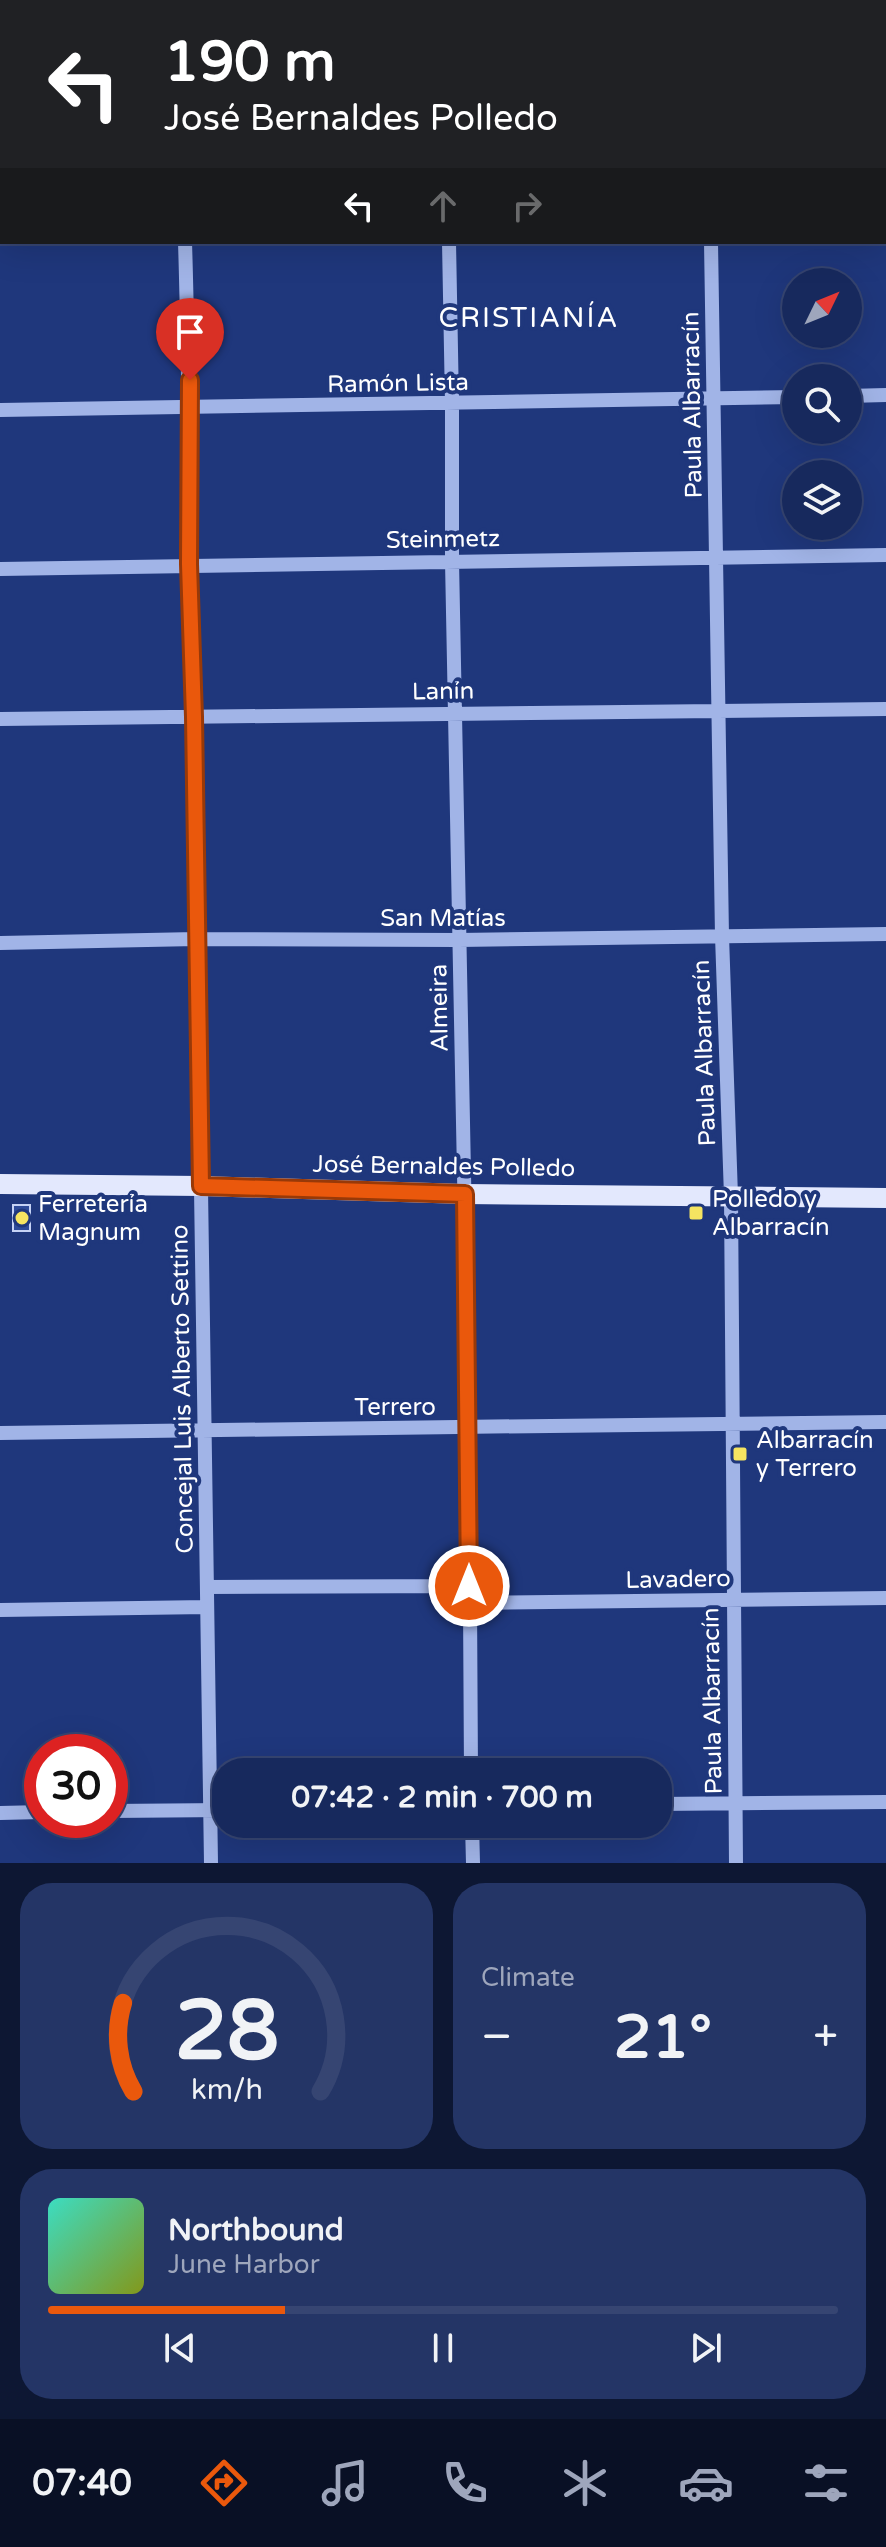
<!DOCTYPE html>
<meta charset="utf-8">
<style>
:root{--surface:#17295d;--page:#243566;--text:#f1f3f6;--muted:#9ea6bc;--line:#364572;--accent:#ea580c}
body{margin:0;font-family:"Varela Round",sans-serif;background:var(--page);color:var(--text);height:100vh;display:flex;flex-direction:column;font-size:30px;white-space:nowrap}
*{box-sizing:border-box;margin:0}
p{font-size:26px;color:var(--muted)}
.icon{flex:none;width:44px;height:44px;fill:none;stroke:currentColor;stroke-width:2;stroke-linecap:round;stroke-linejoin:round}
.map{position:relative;height:1863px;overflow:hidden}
.panel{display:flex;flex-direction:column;gap:20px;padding:20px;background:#0d1733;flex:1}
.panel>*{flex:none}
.hud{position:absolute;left:0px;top:0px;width:886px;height:244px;box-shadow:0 8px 32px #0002,0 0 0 2px var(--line);background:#202124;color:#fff;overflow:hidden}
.needle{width:52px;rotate:47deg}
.controls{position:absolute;left:782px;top:268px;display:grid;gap:16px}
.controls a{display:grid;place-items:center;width:80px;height:80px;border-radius:50%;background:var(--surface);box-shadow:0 8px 32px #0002,0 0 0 2px var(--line);font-size:40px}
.speed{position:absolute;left:24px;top:1734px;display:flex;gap:16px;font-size:40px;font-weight:700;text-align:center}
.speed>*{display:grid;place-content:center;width:104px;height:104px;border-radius:50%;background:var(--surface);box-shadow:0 8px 32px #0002,0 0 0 2px var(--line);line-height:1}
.speed .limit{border:12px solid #d22;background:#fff;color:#111}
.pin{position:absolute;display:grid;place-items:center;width:68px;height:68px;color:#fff;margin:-82px -34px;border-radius:50% 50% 50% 0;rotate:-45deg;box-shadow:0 0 8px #0007}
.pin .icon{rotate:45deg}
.me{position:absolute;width:88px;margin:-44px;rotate:0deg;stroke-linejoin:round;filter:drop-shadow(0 0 6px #0008)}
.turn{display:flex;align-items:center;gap:28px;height:168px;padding:0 32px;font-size:36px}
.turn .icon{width:104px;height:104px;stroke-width:2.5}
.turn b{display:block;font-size:56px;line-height:68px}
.lanes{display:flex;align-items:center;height:76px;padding:0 32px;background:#0003;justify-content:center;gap:40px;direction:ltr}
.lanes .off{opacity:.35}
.big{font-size:60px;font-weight:700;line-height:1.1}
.panel .card{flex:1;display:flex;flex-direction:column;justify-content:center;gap:12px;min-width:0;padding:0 28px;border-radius:32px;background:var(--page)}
.panel .dial{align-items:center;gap:0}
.dial svg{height:208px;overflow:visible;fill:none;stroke:var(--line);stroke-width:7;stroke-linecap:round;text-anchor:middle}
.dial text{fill:var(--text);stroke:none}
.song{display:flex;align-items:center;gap:24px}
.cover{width:96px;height:96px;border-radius:12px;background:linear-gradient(135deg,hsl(170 70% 55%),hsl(70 70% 35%))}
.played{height:8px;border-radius:4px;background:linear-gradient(90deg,var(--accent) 30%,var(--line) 30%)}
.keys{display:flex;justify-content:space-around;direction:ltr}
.heat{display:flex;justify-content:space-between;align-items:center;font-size:44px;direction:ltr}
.panel .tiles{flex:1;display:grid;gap:20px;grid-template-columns:1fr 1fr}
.card:last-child{grid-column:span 2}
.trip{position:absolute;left:212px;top:1758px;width:460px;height:80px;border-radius:32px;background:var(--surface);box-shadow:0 8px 32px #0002,0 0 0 2px var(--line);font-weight:700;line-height:80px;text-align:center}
.tabs{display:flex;height:128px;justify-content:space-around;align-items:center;background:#091025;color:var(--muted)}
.tabs .icon{width:56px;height:56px}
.tabs .selected{color:var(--accent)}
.tabs b{font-size:36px;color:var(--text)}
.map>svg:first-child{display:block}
.building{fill:#2e4b9a;stroke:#c5d2f5;stroke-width:2}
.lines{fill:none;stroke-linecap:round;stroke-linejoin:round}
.minor{stroke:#a1b4e7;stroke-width:14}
.major{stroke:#e3e8fd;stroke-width:20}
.route-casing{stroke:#983908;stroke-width:20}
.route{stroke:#ea580c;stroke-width:14}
.poi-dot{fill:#f5e461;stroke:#1f377c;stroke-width:3}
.labels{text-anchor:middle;stroke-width:8;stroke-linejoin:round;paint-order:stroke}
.street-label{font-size:24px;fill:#fff;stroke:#1f377c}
.poi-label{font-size:24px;fill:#fff;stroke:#1f377c;text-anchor:start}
.quarter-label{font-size:28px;letter-spacing:2px;fill:#fff;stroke:#1f377c}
</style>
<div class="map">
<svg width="886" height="1863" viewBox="0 0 886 1863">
<rect width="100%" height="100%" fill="#1f377c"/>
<path class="building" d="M13,1205H30V1231H13Z"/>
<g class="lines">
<path class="minor" d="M180,0V2
M443,0V2
M706,0V2
M884,58H886
M0,76H2
M884,216H886
M0,232H2
M185,242C190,401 189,559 194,717L211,1863
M449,242L452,404V561L469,1429L471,1772
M711,242L722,936L731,1196L736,1863
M848,396L886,395
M0,410L796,397
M0,569L886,555
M0,719L886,709
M0,943L196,939L459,940L886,934
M0,1433C295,1429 591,1425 886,1422
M207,1587L469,1586
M470,1603L886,1598
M0,1610L207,1607
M658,1804L886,1802
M110,1811L226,1810
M0,1813L42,1812
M472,1824L473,1863"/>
<path class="major" d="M0,1184L201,1186L465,1194L886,1198"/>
</g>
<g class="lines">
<defs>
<path id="route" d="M190,380L189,564L194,717L201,1186L465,1194L469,1586"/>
</defs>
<use href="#route" class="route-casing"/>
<use href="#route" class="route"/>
</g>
<g class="poi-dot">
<rect x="688" y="1205" width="16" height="16" rx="4"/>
<circle cx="22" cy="1218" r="8"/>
<rect x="732" y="1446" width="16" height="16" rx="4"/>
</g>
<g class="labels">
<g class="street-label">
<text transform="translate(398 383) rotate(-1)" y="8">Ramón Lista</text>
<text transform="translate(692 405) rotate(-91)" y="8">Paula Albarracín</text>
<text transform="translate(443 539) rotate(-1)" y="8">Steinmetz</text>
<text transform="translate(443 691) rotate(-1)" y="8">Lanín</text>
<text x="443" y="926">San Matías</text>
<text transform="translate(439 1008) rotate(-91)" y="8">Almeira</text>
<text transform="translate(704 1053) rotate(-92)" y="8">Paula Albarracín</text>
<text transform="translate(444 1166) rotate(1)" y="8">José Bernaldes Polledo</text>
<text transform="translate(182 1389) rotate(-91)" y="8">Concejal Luis Alberto Settino</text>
<text x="395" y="1415">Terrero</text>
<text transform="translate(678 1579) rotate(-1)" y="8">Lavadero</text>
<text transform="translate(712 1701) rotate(-91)" y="8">Paula Albarracín</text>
</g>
<g class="poi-label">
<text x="712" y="1207">Polledo y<tspan x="712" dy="28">Albarracín</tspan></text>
<text x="38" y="1212">Ferretería<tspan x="38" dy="28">Magnum</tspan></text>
<text x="756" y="1448">Albarracín<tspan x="756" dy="28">y Terrero</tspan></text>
</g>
<g class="quarter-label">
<text x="529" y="327">CRISTIANÍA</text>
</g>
</g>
</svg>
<div class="controls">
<a><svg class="needle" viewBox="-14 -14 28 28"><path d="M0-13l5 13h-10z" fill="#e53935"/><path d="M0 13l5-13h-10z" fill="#9ea6bc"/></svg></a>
<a><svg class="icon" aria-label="search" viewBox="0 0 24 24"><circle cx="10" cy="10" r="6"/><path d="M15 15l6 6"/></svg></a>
<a><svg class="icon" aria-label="layers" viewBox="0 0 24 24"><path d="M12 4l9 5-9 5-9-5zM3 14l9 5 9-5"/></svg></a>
</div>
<div class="speed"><div class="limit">30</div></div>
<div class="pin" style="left:190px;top:380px;background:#d93025"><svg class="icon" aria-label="arrive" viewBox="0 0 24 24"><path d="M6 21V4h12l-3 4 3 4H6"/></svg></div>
<svg class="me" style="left:469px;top:1586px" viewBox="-20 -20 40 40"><circle r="17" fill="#ea580c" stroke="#fff" stroke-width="3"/><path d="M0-11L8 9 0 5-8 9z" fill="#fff"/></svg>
<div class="trip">07:42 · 2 min · 700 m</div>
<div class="hud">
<div class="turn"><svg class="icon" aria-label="left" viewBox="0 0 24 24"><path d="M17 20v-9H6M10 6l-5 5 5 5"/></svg><div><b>190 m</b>José Bernaldes Polledo</div></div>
<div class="lanes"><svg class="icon" aria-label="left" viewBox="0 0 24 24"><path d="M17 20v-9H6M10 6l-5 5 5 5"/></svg><svg class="icon off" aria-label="ahead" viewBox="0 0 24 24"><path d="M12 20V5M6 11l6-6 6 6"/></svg><svg class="icon off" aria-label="right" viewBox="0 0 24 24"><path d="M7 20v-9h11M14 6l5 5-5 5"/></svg></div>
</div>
</div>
<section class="panel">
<div class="tiles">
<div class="card dial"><svg viewBox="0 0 100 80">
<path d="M14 69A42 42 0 1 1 86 69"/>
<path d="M14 69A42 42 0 0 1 10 35" stroke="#ea580c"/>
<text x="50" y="56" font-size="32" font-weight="700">28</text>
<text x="50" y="72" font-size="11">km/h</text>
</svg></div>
<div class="card"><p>Climate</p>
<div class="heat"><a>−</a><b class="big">21°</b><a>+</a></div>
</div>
<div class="card">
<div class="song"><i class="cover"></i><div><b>Northbound</b><p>June Harbor</p></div></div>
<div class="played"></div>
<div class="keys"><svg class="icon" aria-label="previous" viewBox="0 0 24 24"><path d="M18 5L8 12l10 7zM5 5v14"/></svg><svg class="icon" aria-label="pause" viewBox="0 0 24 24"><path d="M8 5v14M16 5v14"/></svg><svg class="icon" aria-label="next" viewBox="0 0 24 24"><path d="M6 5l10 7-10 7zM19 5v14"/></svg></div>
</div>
</div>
</section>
<nav class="tabs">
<b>07:40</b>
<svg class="icon selected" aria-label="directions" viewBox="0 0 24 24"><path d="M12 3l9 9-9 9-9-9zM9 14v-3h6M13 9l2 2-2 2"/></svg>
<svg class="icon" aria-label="music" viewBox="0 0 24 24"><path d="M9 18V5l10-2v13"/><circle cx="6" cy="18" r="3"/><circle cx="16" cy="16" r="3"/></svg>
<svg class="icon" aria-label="phone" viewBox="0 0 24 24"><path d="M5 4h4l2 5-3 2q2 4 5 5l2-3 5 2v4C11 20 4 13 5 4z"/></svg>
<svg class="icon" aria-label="climate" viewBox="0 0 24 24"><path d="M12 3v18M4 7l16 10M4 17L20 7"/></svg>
<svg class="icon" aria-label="car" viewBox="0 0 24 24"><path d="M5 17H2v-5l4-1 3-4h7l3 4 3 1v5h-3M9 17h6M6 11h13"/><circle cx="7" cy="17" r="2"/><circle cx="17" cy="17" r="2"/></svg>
<svg class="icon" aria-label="filters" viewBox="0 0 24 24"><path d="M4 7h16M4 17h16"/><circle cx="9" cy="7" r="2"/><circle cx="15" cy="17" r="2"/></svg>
</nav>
